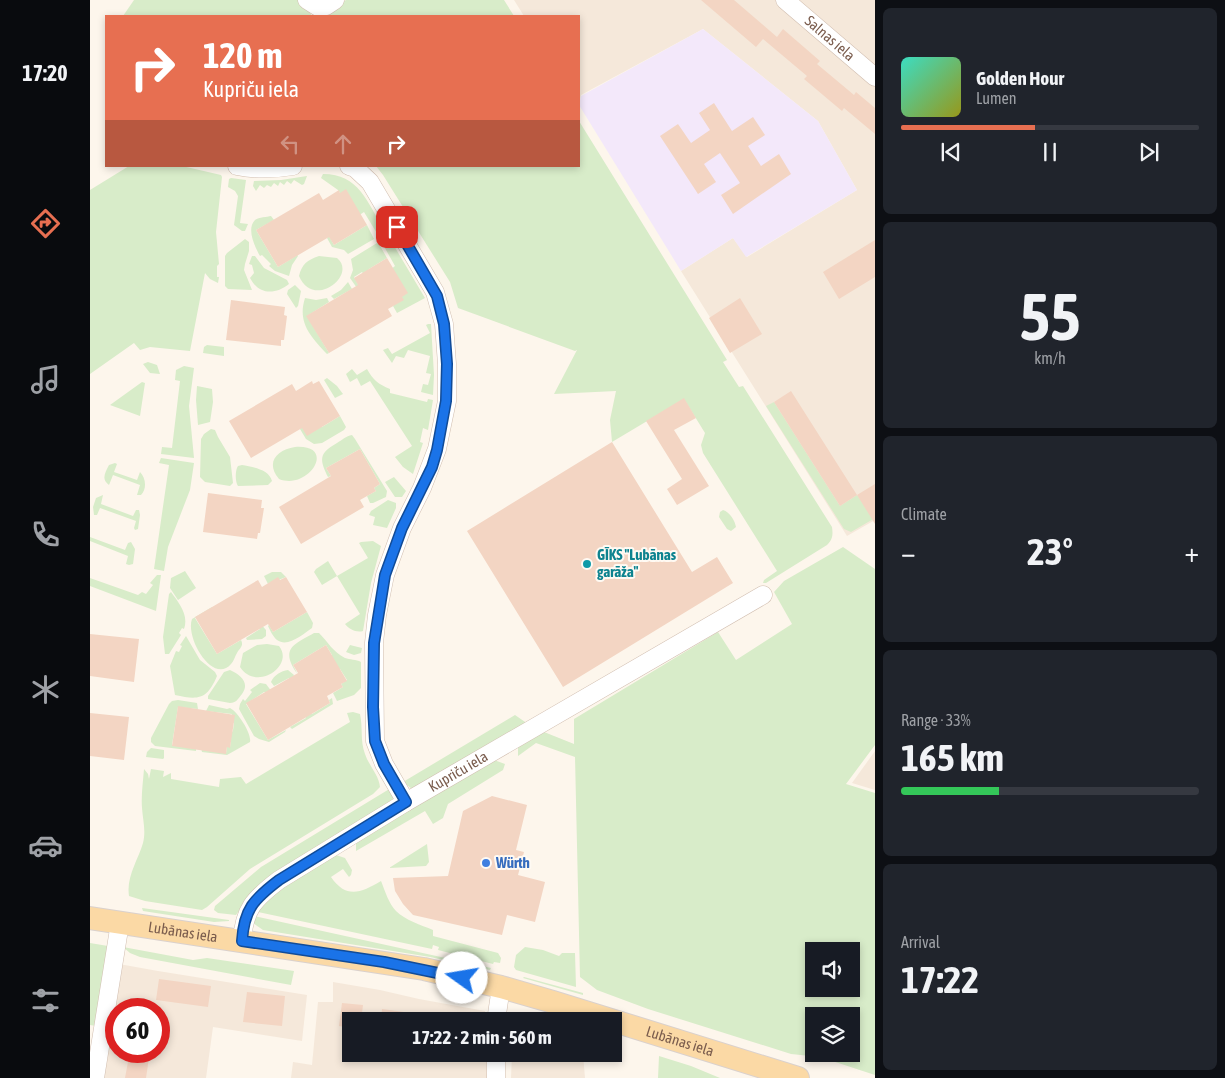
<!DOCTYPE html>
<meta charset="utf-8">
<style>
:root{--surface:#171b24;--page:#20242c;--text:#f1f3f6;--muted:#9ea1a6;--line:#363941;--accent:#e76f51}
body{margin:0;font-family:"Asap Condensed",sans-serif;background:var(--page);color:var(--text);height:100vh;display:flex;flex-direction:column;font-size:19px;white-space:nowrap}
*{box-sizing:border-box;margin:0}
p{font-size:16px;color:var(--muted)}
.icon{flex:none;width:28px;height:28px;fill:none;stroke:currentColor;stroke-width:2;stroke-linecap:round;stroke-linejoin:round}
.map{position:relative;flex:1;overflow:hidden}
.side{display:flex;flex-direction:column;gap:8px;padding:8px;background:#0d0f14;width:350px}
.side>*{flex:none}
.top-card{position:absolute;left:15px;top:15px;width:475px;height:152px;border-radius:0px;box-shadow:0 2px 8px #0003;background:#e76f51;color:#fff;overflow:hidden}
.fabs{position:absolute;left:715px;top:942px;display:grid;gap:10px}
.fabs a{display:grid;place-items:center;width:55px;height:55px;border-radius:0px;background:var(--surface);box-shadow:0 2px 8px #0003;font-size:25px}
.speed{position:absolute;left:15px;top:998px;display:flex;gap:10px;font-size:25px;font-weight:700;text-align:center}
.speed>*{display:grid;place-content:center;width:65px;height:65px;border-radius:50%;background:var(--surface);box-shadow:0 2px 8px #0003;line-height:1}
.speed .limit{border:8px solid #d22;background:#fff;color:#111}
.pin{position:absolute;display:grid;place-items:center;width:42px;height:42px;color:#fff;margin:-21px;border-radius:10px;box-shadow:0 2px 8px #0006}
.me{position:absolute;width:55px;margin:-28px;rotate:283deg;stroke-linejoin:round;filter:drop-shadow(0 0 4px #0008)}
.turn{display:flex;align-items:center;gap:18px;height:105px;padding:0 15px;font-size:22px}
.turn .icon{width:65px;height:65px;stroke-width:2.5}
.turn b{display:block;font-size:35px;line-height:42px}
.lanes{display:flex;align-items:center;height:48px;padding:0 15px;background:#0003;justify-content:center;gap:25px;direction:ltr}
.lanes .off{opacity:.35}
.big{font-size:38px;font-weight:700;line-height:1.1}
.side .widget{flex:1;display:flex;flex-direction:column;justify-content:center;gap:8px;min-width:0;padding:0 18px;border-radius:8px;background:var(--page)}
.side .dial{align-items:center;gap:0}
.dial b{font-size:65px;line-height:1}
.song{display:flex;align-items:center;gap:15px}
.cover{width:60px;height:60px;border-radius:8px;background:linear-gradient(135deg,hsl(170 70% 55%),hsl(60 70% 35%))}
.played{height:5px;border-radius:2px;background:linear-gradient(90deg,var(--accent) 45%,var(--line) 45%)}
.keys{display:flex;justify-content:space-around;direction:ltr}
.heat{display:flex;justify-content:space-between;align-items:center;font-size:28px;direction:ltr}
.charge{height:8px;border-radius:4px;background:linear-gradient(90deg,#34c759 33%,var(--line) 0)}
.trip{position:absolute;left:252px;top:1012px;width:280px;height:50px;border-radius:0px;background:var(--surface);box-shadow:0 2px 8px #0003;font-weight:700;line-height:50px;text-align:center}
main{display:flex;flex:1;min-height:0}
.dock{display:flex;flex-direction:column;width:90px;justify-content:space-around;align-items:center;background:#090b0e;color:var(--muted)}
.dock .icon{width:35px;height:35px}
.dock .on{color:var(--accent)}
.dock b{font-size:22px;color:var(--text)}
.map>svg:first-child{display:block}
.residential{fill:#f5e8da;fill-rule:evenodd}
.education{fill:#f3e8fa}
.green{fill:#d8ecc9;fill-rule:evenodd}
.building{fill:#f3d5c3}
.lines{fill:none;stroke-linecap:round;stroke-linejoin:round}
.minor-casing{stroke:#d1beb0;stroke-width:19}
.major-casing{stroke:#dad1cd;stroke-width:24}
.minor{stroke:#fff;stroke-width:18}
.major{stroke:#fbd9a5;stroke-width:22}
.route-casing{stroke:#114b97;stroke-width:12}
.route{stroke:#1a73e8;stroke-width:9}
.culture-dot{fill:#0f9aa8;stroke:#fffaf3;stroke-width:2}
.shop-dot{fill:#3f7fe0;stroke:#fffaf3;stroke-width:2}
.labels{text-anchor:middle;stroke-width:4;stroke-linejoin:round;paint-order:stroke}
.street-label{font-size:15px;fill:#7a5c4d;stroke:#fffaf3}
.culture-label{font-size:15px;font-weight:bold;fill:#0d838f;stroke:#fffaf3;text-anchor:start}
.shop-label{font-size:15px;font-weight:bold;fill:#366cbe;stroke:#fffaf3;text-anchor:start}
</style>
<main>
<nav class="dock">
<b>17:20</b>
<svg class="icon on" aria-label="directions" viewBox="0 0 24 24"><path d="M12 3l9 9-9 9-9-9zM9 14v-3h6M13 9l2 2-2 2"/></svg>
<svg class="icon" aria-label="music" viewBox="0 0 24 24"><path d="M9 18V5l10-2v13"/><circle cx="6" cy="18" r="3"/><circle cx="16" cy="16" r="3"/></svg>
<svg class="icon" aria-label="phone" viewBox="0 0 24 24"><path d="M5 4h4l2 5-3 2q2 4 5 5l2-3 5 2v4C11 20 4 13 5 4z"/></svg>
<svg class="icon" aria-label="climate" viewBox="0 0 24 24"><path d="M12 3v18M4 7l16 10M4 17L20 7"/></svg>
<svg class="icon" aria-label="car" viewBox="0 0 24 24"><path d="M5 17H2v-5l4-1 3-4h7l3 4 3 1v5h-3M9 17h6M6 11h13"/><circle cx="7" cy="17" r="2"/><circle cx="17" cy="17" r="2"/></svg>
<svg class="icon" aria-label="filters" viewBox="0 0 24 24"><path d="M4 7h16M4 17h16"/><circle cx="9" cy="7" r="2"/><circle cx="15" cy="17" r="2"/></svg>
</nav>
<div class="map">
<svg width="785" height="1078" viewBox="0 0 785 1078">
<rect width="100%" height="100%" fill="#fdf6ec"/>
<path class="residential" d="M424,0H785V520L757,536L591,271L643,238L657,257L767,190L728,121L613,29L491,95L489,105V16H434Z
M785,751V790L762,783Z
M29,964L68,971L217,995L212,1041L123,1027L116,1078H14ZM26,1009H69V1051H26Z
M243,982L290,990L329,999L395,1011V1021H261V1054H396L397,1078H201L203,1062L222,1065L228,1002H243Z
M422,1054H493L495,1078H421Z"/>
<path class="education" d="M613,29L728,121L767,190L656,257L643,238L591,271L489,105L491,96Z"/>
<path class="green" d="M44,0H211L222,16H33Z
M256,0H414L424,16H231Z
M489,121L637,360L633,362L649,387L653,386L742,527C743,534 743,539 737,545L676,583H673L674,580L687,571L613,453L611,445L615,433L594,399L522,442L520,420L526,391L464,394L487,350L485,351L368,308L360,282L293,175L286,166H489Z
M39,166H92L131,175L132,177L126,232L129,264L127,266V277H129L128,283L120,279L115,273L100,351L60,347L50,350L44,343L0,374V190Z
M233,174C269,174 277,202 293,228L292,234L288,235L274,212L268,216L248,190L231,178Z
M217,176L214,184L212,185L204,180L201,184L197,181L194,185L190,182L188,186L184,183L181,187L177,185L174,188L170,185L166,191L163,186L164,181L191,180Z
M141,178L156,180L150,223L158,224L155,231H152L144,225L148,196L145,191L138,187L139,179Z
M181,216L184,220L166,230L188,267L206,256V253L208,256L202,265L199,276L185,271L179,266L181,264L172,255L170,256C165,247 156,229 165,220C169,217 177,217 181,216Z
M277,225L284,239L258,254L254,250L242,247L237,238L239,236L244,245Z
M296,238L300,239L335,298L307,313L303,306L312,297L300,270L305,266L291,241Z
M155,239L159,242V251L155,264L154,270L162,290L138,289L135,286V256L137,253Z
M287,243L289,244L297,258L279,269L274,275L272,272L264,277L271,290L269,291L260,278L263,270L261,259Z
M162,256H165L174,268L197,280L199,284C185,295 169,295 160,278L164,273L162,265L159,264Z
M229,256L247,258C268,275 223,310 209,276C212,264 217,260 229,256Z
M258,282L262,289L244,299L241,296L251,290Z
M205,285L211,291L208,306L206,308L197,294L198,290Z
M215,298L226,300L237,298L239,302L217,316L239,353L237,354C221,337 207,323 215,298Z
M338,324H341L344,375L343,395L331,392L333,384L338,385L341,374L336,373L340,356L318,350L314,358L306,356L302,363L293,350L298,348L302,354L340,333L336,325Z
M117,345L134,347V356L113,353L114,347Z
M58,362L67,365L70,374L60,373L53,364Z
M94,366L104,368L99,406L104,458L71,454L72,447L82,448L90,381L85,380L86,370Z
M262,369L267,375L277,369C283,380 288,384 300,389V393L337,402L338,399L343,400L338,430L333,428L330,442L333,443L323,474L313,467L305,457L322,446L280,381L271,386L267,378L260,382L256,374Z
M237,378L247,386L253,394L245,398L234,380Z
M52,382L55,383L50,416L20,405Z
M107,386L122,389L123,402L120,422L108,425L106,400Z
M684,402L750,506L767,495L785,518L761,532L754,529L676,406Z
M250,416L256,427L254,430L232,443L224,444L216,439L210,429L212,427H232Z
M121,429L125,430L128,437L140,457L143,483L140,486L115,482L110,477L111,439L114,434Z
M262,435L265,439L297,491L296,497L283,503H280L277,496L286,491L284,488L290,484L270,449L236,468L241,476L238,477C229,459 229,453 247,443C252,440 256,436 262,435Z
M205,447C248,444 219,491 189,479C175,462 187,450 205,447Z
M71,458L104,463L100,490L78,547L74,571L64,569L79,465L69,463Z
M25,463L27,464L24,472L47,480L50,472C56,478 57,489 51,495H47L50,485L23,475L19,485C11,479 15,473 19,465Z
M152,465C162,467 179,469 182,481L178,485L148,486C145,482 145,470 148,466Z
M304,477L316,491L312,497H305L295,482Z
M13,495L11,504L43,516L46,510H49L50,515L48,529L45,530L44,528L46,521L10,508L7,515H4L3,507L6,498Z
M298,500L306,503V508L297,528L283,525L285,517L279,515L281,511Z
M633,510C640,512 645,521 646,527L641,531L637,529L629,517L630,512Z
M0,537L35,550L38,543L41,542L45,549L43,564L39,565L36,564L38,556L0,541Z
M283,541L291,546L281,583L273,631C266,633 259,629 255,624L270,614L247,576L232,585L224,572L226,569L238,561L247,576L278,558L269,543L271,542Z
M753,547L785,569V745L756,784L785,793V1075L730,1057L701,1054L558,1009L507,990L490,977L485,757L446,743L428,756V747L454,732L484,744V719L628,632L646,660L702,624L684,592L694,581ZM724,951H761V989H724ZM724,1016H761V1054H724Z
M95,571L106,588L88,600L80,588L81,578Z
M182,572H191L196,577L178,584L174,576Z
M67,575H71L66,611L0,586V578L48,595L52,592L56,594L63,585L60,583Z
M81,592C89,603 99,615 94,629L92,628L89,633L91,635L79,654H75L73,637L79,594Z
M122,607H123L105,618L127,654L151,640C154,646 150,648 147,653C145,656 144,661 141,664C123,685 95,638 102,619Z
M217,612L223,623L222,628C213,634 198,648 187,640C183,637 180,630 178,626L179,625L183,632Z
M170,623L176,630V636L172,639L157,640L156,638L170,629L167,625Z
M224,633H229C238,642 243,652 255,658C260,660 266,659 271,662V688L264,695L247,701L243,693L253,687L251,684L257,680L250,669L247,671L239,657L242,655L236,645L203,665L207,673L206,672C190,648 205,644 224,633Z
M96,636L110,660L125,672L127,676C117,700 108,700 85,695L80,666L86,651L89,652L92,646L90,645Z
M177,644L189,646C205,666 166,692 150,667L153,653L167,645Z
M260,645L272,648L271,653L264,655L256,652Z
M140,670C151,675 160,683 152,694C148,699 146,703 140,703L118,699V696L134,672Z
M198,670L204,675L201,682L199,678L184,686L181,682C184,675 191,671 198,670Z
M170,683L176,684L182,692H174L156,704L178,740L196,730L195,732L179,742L169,739L164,736L149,709L150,704L153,699L155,701L162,692L160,690Z
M242,698L243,704L202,729L200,727L216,718L212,711L222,714L240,703L239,700Z
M88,700L107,703L108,709L88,707L82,745L106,749V751L65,746L61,742V738L79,704L82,701Z
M119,705L137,709L140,708C148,712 162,734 160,742L137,755L112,752L111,748L136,753L137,747H140L141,740L139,739L143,730L144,723L141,722L142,714L116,711Z
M263,712L270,714C273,727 270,741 275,754C279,766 289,775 290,787L283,794L160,869L117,907L112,910L55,901L39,896C36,877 48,860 53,843C56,831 53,821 52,808C51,796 53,782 54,769L58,774L59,779L61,769L74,771L73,777L81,773V779L129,787L130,779L151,777L156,784L260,722L257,713Z
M425,715L438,724L322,789L313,782Z
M61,748L74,750V758L73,759L56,757L57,752Z
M404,760L415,764L413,770L358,804L353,818L343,824L335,811L266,851V844L268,839Z
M301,788L304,795L302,801L164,890L146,915L128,913L124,910L125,906L171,867Z
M337,844L339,862L336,866L299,868Z
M243,854L255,858L262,870L261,875L259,877L253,869L241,877C256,899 271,893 291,881C295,891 299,904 306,911C315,920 331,925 343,930V936L408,953L411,958L410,963L404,962L403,964L348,950L349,947L343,945L342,949L168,912C175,886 221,867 243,854Z
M52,908L139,920V921L124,922L53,911Z
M164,916L401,968L400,970L340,957L173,930L163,923Z
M0,943L18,946L6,1026L0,1025Z
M33,947L103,960L117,958L204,971L201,985L50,957L40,953Z
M435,947L453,950L469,956L472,953H485L486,987L426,970L424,967L426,955Z
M434,977L493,993V995L433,978Z
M569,1056L601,1066L630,1078H568Z"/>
<path class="building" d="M611,0H644L687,37L693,29L730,61L727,64L764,95L766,92L785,108V134L754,108L752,111L714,79L717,76L673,39L666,47Z
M624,103L642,131L663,117L675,135L658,146L671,166L689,154L701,174L643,214L631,195L650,183L630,153L614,164L626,182L608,194L570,136L588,124L601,143L620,130L609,113Z
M256,189L277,225L244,245L239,237L188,267L166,230L229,193L233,200L249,190L250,193Z
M785,240V277L749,299L733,272Z
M297,258L318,293L312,297L314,300L298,309L302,316L239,353L216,316L268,285L264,278Z
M650,298L672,334L640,353L619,318Z
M141,300L195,307L194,315L197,316L194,340H191V346L136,340Z
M222,381L223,384L229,381L250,416L217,436L212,428L161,458L139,421L202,384L206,391Z
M701,391L767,495L750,506L684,402Z
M594,398L606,418L584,430L619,486L587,505L577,489L592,479L556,421Z
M522,442L602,572L627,557L643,583L473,687L377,531Z
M270,449L290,484L284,488L286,491L270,500L274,507L211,544L189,507L241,476L236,468Z
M785,484V524L767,495Z
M118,493L172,500L171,508H174L170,533H168L167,539L113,532Z
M188,577L190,580L196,577L217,612L183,632L178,624L127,654L105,617L168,580L172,587Z
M0,634L49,639L44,682L0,676Z
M236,645L257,681L251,684L253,687L237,696L240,703L178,740L156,703L208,673L203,665Z
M88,706L145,715L140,748L137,747L136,754L82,746Z
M0,713L39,717L34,760L0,756Z
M402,796L437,805L426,850L434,852L428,875L455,882L445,922L417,915L412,935L323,915L313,904L305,891L303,878L358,876L373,811Z
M69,979L121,986L118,1007L66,1000Z
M157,992L195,996L192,1026L153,1022Z
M252,1003L273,1005L271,1021H261V1028L249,1026Z
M292,1009L336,1015L335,1021H291Z
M40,1051H60L56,1078H35Z"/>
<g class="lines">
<defs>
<g id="minor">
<path d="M217,0L228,7L236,6L245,0"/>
<path id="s1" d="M695,0L785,77"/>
<path d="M147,166C166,170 185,169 203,166"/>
<path d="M259,166L265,168L280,182L345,292L354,324L357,364V401L347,449L332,488L312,528L295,575L287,615L284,643L285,741L294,764L316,802"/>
<path id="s2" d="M152,941C154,909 164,899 189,880L316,802L673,595"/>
<path d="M406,1021L411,987"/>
<path d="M5,1078L30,923"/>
<path d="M406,1078V1054"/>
</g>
<g id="major">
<path id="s3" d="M0,918L334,969L411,987L463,1002L708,1078"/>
</g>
</defs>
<use href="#minor" class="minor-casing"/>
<use href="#major" class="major-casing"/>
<use href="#minor" class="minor"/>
<use href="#major" class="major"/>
</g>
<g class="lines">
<defs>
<path id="route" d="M307,227L347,296L354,324L357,364L356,401L347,450L342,467L312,528L295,575L284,643L283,707L285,741L294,764L316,802L189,880C164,899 154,909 152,941L294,962L372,978"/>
</defs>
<use href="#route" class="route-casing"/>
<use href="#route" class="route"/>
</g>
<circle class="culture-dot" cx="497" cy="564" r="5"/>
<circle class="shop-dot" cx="396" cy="863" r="5"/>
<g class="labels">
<g class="street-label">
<text dy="5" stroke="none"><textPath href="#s1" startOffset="59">Salnas iela</textPath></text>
<text dy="5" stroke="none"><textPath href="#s2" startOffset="284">Kupriču iela</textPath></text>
<text dy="5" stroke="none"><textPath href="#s3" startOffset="94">Lubānas iela</textPath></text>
<text dy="5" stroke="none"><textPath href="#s3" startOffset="604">Lubānas iela</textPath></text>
</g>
<g class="culture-label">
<text x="507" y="560">GĪKS "Lubānas<tspan x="507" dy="17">garāža"</tspan></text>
</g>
<g class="shop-label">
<text x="406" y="868">Würth</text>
</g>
</g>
</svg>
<div class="fabs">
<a><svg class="icon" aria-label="sound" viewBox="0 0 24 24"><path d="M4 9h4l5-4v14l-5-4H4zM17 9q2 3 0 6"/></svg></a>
<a><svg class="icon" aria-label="layers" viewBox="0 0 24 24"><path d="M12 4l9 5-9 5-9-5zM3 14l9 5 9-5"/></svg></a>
</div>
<div class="speed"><div class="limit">60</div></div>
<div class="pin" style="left:307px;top:227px;background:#d93025"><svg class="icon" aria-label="arrive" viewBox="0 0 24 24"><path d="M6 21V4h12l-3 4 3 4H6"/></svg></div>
<svg class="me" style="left:372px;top:978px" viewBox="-20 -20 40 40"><circle r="19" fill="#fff"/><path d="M0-13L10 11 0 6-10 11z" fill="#1a73e8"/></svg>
<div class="trip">17:22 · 2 min · 560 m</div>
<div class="top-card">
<div class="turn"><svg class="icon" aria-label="right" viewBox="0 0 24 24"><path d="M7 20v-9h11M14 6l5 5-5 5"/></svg><div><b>120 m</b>Kupriču iela</div></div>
<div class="lanes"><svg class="icon off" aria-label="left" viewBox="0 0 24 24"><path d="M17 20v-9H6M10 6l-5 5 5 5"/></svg><svg class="icon off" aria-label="ahead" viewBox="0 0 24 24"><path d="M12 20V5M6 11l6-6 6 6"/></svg><svg class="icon" aria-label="right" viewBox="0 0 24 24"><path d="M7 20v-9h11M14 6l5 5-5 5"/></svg></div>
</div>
</div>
<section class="side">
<div class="widget">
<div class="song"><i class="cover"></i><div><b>Golden Hour</b><p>Lumen</p></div></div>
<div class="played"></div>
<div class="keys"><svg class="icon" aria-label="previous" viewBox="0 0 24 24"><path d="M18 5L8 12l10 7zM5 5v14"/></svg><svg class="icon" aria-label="pause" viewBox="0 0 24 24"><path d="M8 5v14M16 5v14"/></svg><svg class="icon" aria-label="next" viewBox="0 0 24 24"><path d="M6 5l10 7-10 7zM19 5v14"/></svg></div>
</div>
<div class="widget dial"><b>55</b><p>km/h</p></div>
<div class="widget"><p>Climate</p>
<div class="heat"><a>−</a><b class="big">23°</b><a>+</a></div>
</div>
<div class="widget"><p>Range · 33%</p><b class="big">165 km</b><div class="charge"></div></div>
<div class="widget"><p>Arrival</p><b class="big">17:22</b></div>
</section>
</main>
